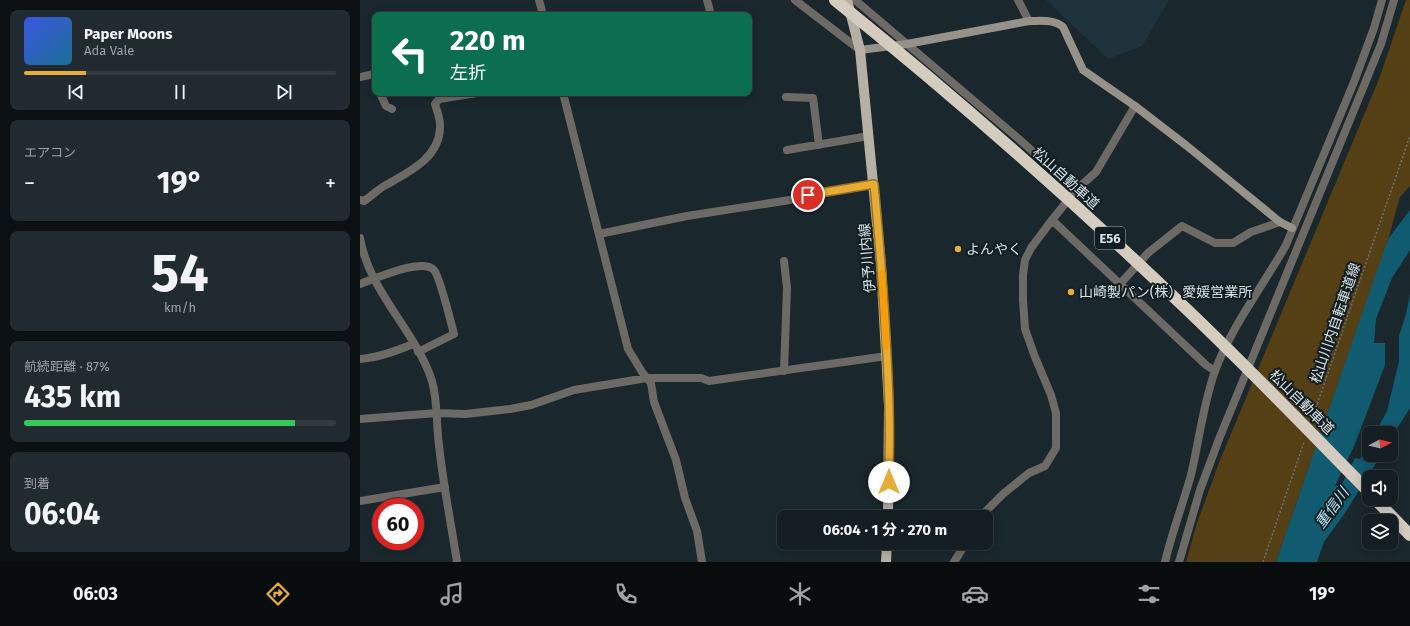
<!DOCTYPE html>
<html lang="ja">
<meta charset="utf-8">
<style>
:root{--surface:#141d21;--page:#212a2e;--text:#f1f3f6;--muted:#9da2a5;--line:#333b3f;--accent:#e6ad36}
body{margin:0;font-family:"Fira Sans","Noto Sans JP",sans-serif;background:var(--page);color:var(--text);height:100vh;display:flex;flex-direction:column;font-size:15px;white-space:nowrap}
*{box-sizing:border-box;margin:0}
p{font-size:13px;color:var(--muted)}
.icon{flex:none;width:22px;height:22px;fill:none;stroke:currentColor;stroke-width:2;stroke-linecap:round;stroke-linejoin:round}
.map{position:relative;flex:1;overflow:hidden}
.side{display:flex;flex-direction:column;gap:10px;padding:10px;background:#0b1012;width:360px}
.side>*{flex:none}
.banner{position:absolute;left:12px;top:12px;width:380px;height:84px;border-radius:8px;box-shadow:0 2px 10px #0003,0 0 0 1px var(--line);background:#0b6e4f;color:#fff;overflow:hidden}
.needle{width:26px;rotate:83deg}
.buttons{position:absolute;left:1002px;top:426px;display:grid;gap:8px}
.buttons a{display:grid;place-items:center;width:36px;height:36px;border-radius:8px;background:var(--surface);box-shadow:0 2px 10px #0003,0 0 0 1px var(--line);font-size:20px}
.speed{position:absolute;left:12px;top:498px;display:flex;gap:8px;font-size:20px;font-weight:700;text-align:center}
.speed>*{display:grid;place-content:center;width:52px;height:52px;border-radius:50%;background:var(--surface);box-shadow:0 2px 10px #0003,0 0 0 1px var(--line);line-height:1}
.speed .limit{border:6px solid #d22;background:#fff;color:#111}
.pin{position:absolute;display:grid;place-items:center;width:34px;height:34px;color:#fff;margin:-17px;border:2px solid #fff;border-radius:50%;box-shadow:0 1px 4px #0007}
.me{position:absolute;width:44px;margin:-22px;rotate:0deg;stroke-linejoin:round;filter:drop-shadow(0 0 3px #0008)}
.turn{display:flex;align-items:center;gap:14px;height:84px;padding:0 12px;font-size:18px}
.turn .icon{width:52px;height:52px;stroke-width:2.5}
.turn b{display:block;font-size:28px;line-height:34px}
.big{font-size:30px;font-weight:700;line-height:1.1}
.side .card{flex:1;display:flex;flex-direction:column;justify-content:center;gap:6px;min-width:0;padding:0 14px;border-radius:8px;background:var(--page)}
.side .dial{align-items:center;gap:0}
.dial b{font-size:52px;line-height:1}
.song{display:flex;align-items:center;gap:12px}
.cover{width:48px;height:48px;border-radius:6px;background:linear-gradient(135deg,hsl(230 70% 55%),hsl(200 70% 35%))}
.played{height:4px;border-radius:2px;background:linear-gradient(90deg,var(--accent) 20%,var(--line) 20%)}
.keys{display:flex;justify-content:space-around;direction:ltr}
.heat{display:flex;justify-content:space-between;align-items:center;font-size:22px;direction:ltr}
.charge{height:6px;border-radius:3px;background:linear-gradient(90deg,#34c759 87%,var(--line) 0)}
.trip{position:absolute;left:417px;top:510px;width:216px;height:40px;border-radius:8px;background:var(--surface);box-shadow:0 2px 10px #0003,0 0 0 1px var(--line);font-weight:700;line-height:40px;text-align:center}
.dock{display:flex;height:64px;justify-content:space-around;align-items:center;background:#080c0d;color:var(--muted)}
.dock .icon{width:28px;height:28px}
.dock .selected{color:var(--accent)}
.dock b{font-size:18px;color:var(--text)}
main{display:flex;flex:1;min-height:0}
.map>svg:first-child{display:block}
.built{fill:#1d323a}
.green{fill:#553f14}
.water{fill:#105b70}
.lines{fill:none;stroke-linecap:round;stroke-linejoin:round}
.path{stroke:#687377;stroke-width:1.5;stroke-dasharray:2 2;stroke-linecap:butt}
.street{stroke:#6d6a65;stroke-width:8}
.secondary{stroke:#979289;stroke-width:8}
.primary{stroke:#b7b0a5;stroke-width:10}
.highway{stroke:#d4ccbf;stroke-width:12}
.route-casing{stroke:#967023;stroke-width:10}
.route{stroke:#e6ad36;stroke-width:7}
.slow{stroke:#f59e0b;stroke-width:7}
.poi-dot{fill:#e6ad36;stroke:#111e22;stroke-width:1.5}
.labels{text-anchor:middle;stroke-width:4;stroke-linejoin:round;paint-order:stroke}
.shield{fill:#111e22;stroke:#9ea7aa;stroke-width:1}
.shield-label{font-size:13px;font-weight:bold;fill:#dae2e5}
.street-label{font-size:14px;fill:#dae2e5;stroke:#111e22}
.poi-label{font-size:14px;fill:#dae2e5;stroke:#111e22;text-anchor:start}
.water-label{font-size:15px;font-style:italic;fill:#b8e3f3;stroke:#111e22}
</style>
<main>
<section class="side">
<div class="card">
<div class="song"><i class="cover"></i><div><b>Paper Moons</b><p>Ada Vale</p></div></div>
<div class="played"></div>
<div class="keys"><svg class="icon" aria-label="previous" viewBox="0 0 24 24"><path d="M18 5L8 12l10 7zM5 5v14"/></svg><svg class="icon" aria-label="pause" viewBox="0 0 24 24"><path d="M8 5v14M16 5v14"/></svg><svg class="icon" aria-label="next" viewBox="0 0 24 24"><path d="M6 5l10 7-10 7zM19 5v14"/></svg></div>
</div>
<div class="card"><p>エアコン</p>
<div class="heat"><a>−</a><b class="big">19°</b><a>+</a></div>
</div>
<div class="card dial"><b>54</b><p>km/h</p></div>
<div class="card"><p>航続距離 · 87%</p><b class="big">435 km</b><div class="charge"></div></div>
<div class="card"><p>到着</p><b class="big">06:04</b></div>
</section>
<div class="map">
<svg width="1050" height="562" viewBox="0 0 1050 562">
<rect width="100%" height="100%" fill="#1a272c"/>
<path class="built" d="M686,0H809L782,46L748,59Z"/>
<path class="green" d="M1046,0H1050V186L1040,197L1026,247L916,562H826L837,523L860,460L1019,79Z"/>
<path class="water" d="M1050,210V250L1032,278L1016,319L1014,343H1025V365L995,444L975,486H981L995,458L1000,459L1009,443V455H1021L985,513L964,542L957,562H916L1028,239Z
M1050,294V408L1031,438V433H1015L1027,411L1039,361V336L1046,314Z"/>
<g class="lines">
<path class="path" d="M952,419L1050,136
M903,562L944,442"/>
<path class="street" d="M179,0L183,15
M347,0L351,15
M435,0L500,50
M495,0L660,140L716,190
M658,0L669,21
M0,77L14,74L15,78
M20,93L26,106L32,109
M203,93L268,349L282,372L291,383L294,402L316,460L325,498L337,531L342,562
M426,97L453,98L459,145
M775,106L736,172L716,190L692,220L846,365L855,371
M427,150L509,136
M0,200L4,201C12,196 18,189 26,185C49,172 79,158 80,128C81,120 77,111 75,104L79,99L117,93
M239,234L327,216L430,200L448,195L514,184
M0,238C9,292 56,331 72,381C78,402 76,424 79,445C83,484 91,523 97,562
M0,284C15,279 62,257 74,270C80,277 91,323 94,334L58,352
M760,284L788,253L822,226L855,243H873L891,232L920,222
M0,359C18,358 36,351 53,344
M424,371L427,288L424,261
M0,419L77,413L105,414L150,409L171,405L214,390L287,378H341L349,381L527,356
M0,501L85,487
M622,517L626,511L643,494L669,473L685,466L696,448V413L691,395L675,357L665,329L663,300V275L665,260L671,248L692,220
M594,562L606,543
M805,562C812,532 823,504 831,475C839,441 843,405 855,371C871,327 903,286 926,245L994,82L1014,28L1022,0
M819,562L840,490L859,439L1021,44L1034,0"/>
<path class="secondary" d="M500,50L547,44L669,21C681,21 694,19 703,27L723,70L775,106L827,146L920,222L932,228"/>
<path class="primary" d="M487,0L500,50L521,265L529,406L528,517
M526,562L527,543"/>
<path class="highway" d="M475,0C593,95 708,196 818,301C884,363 946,428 1009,492
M1015,499L1050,535"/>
</g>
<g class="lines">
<defs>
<path id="route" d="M448,195L514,184C521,258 527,332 529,406C530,431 529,457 529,482"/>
</defs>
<use href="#route" class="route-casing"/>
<use href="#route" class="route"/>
<path class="slow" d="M522,273L526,346"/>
</g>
<g class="poi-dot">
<circle cx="598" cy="249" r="4"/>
<circle cx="711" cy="292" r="4"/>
</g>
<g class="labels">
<rect class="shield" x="735" y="227" width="30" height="22" rx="3"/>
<g class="shield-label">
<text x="750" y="243">E56</text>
</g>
<g class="street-label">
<text transform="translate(706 178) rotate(42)" y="5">松山自動車道</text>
<text transform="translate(507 258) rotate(-95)" y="5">伊予川内線</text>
<text transform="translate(975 323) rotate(-71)" y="5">松山川内自転車道線</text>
<text transform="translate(942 402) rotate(45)" y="5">松山自動車道</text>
</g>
<g class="poi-label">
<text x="606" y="254">よんやく</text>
<text x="719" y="297">山崎製パン(株）愛媛営業所</text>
</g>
<g class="water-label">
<text transform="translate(972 508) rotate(-54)" y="5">重信川</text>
</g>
</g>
</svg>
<div class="buttons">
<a><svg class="needle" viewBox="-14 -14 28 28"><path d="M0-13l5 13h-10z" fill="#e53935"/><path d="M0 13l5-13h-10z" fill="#9da2a5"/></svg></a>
<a><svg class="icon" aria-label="sound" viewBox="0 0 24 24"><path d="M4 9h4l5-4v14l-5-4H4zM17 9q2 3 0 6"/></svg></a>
<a><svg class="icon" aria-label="layers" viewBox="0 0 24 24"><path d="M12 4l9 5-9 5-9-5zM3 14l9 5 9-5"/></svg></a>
</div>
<div class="speed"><div class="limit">60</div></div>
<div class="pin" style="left:448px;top:195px;background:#d93025"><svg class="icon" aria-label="arrive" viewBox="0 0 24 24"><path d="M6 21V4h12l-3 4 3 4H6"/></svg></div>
<svg class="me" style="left:529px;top:482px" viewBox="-20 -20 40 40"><circle r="19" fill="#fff"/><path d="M0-13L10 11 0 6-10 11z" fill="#e6ad36"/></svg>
<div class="trip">06:04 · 1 分 · 270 m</div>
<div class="banner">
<div class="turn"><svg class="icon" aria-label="left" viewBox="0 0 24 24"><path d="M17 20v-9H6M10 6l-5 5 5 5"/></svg><div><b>220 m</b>左折</div></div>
</div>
</div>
</main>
<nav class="dock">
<b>06:03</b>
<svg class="icon selected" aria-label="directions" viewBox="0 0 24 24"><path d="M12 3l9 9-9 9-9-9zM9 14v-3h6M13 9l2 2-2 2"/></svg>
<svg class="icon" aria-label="music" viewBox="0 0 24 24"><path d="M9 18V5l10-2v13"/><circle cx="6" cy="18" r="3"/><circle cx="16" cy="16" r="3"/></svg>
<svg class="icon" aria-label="phone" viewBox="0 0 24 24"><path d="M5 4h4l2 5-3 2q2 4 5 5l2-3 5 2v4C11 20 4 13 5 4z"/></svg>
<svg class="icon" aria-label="climate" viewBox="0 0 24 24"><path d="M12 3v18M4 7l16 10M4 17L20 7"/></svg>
<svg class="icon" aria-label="car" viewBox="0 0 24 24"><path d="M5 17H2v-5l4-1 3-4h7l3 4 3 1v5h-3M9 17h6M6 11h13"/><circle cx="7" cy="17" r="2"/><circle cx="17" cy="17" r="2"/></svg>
<svg class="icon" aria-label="filters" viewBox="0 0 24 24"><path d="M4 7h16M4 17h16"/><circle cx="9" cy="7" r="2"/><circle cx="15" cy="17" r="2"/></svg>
<b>19°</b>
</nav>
